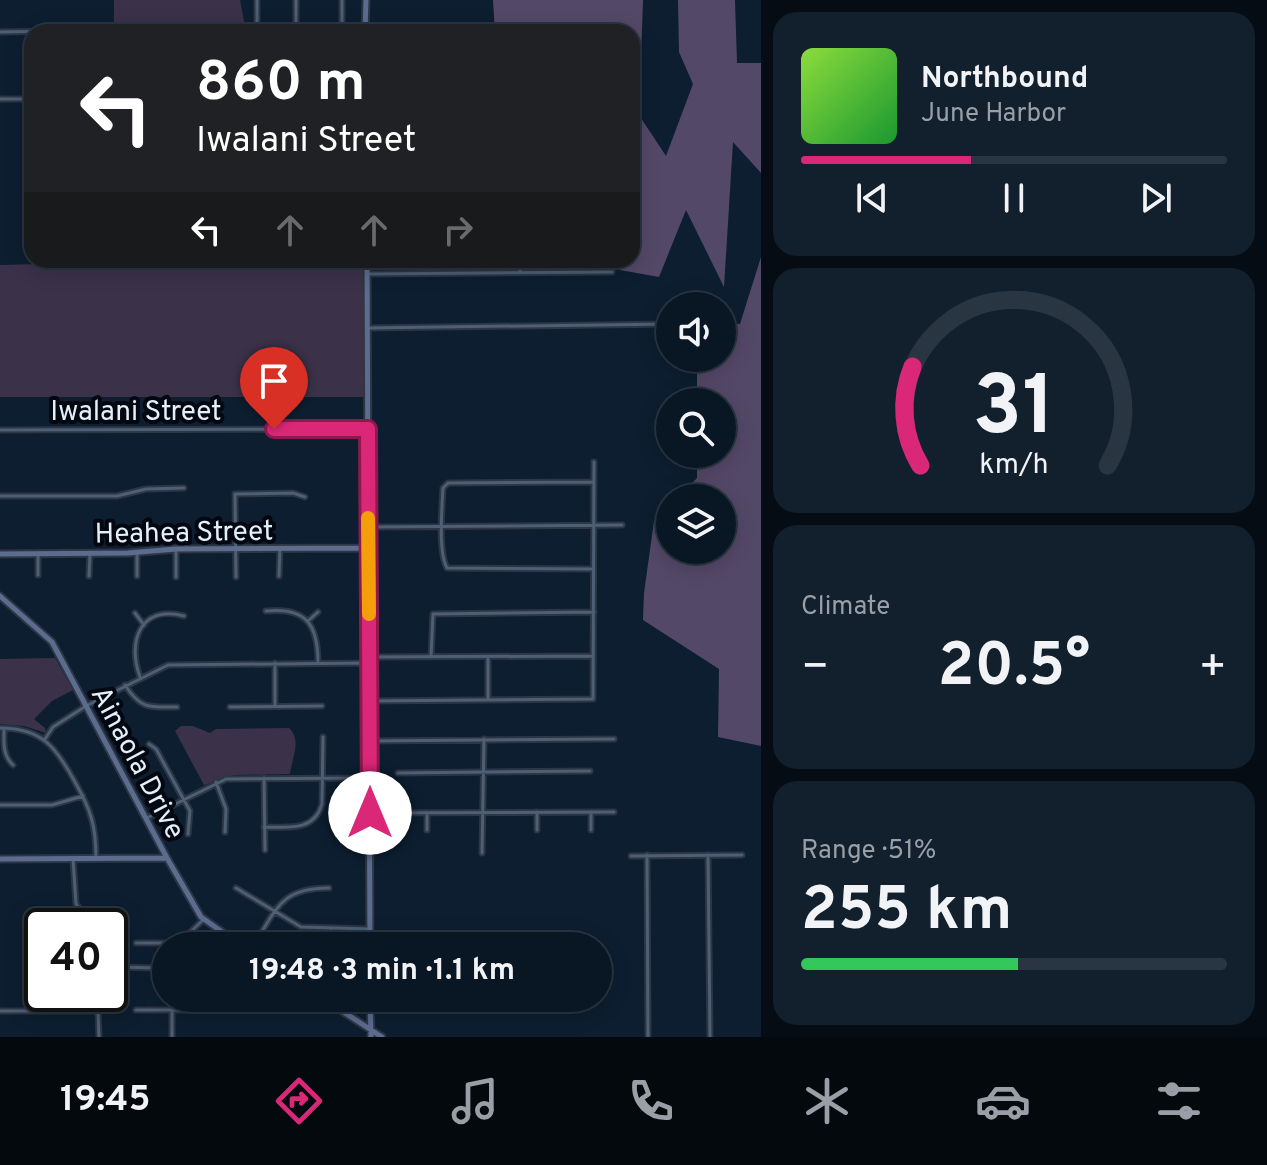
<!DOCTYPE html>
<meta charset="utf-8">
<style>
:root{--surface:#091624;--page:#121f2c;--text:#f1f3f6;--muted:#999fa6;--line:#293541;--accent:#db2777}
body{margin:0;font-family:Overpass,sans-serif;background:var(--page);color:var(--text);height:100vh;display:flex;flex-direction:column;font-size:30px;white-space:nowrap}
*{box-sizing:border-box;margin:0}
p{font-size:26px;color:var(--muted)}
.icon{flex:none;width:44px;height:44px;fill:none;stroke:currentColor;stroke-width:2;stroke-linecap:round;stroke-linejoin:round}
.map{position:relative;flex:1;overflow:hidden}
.drawer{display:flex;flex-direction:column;gap:12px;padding:12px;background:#050c14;width:506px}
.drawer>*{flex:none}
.top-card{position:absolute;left:24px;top:24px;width:616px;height:244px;border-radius:24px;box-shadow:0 4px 20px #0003,0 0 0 2px var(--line);background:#202124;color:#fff;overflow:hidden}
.tools{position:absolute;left:656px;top:292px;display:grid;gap:16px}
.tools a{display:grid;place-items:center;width:80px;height:80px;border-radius:50%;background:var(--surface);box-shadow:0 4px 20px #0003,0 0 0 2px var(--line);font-size:40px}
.speed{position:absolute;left:24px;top:908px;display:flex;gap:16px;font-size:40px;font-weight:700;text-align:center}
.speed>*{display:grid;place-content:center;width:104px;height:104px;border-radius:50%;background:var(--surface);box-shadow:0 4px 20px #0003,0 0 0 2px var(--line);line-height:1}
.speed .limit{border:4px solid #111;border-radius:12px;background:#fff;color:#111}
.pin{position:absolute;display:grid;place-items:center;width:68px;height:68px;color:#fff;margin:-82px -34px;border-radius:50% 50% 50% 0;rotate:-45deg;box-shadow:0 0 8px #0007}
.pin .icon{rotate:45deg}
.me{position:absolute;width:88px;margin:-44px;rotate:0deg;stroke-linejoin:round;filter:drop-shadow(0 0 6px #0008)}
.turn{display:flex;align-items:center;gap:28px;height:168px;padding:0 40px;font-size:36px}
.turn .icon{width:104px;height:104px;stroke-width:2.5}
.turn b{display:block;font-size:56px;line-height:68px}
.lanes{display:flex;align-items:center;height:76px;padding:0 40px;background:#0003;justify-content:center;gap:40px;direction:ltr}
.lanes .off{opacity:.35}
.big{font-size:60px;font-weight:700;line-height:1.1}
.drawer .tile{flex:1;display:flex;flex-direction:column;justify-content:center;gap:12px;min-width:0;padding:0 28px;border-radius:24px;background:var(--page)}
.drawer .dial{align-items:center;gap:0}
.dial svg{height:208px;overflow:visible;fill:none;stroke:var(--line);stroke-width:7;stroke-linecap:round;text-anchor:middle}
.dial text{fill:var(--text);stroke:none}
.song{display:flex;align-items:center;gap:24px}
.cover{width:96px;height:96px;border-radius:12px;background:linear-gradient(135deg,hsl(90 70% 55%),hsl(130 70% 35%))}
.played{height:8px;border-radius:4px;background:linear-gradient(90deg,var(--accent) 40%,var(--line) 40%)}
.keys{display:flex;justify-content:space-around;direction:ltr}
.heat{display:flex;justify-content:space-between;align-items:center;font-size:44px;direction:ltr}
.charge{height:12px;border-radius:6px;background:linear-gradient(90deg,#34c759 51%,var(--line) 0)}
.trip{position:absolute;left:152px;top:932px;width:460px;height:80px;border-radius:40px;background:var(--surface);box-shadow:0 4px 20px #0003,0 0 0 2px var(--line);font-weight:700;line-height:80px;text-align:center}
.dock{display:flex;height:128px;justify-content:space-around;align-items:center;background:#04090e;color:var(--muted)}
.dock .icon{width:56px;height:56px}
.dock .selected{color:var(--accent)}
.dock b{font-size:36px;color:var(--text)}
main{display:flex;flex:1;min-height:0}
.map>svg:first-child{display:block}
.green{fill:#3b324a}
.forest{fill:#544868}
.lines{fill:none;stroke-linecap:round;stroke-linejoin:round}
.street-casing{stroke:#2e3545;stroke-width:7}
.secondary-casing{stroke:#2e3545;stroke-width:9}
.street{stroke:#4c5f75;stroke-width:3}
.secondary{stroke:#5b6c8f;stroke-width:5}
.route-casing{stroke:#8e194d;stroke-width:20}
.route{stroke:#db2777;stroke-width:14}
.slow{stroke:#f59e0b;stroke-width:14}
.labels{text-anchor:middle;stroke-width:8;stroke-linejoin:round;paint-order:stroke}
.street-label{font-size:28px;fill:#e4effc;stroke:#03070f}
</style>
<main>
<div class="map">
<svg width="761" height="1037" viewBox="0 0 761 1037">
<rect width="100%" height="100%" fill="#0c1e30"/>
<path class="green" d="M114,0H240L246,32H114Z
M115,260H365V397H0V265L115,262Z
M55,658L73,690L52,701L34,719L45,728L46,733L24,726L0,724V659Z
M181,726H193L210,733L216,729L289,728C302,740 292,758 290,774L234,775L204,785L175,731Z"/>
<path class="forest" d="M493,0H643L641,60L632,61V32H495Z
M678,0H735L737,63H761V173L733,142L724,287L686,210L659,277L620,270L619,260H632L633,106L666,156L693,84L679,52Z
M761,257V746L718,737L719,669L643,620L644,593L654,521L670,506V550H722V498H678L697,478V454H722V402H697V358H722V323L740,324Z"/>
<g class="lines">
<defs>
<path id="street" d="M257,0V32
M296,0V32
M342,0V32
M0,32L113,30
M0,99H32
M520,260V271
M367,274L612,272
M367,328L670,324
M0,430L368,429
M0,496H117L146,489L184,488
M368,527L622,525
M38,553V575
M137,553V576
M593,569L447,568C438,552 442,508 443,488L448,483L593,482
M89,576L90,553
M279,576L280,548
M176,577V549
M236,577L235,494L293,493L305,497
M266,611C306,607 318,624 318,663
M135,613L144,625
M308,621L318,612
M369,657L593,656
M431,657L433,614L594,612
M488,657V699
M140,677C127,642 140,604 184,616
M125,685C141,710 150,707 177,707
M369,701L593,699L594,462
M275,706V663
M230,707L322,706
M0,728C42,728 56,747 75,782C91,810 96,826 96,858
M4,728C4,741 2,755 13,765
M45,739L53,727L86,706L168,665L369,663
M369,741L614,739
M149,744L156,749L190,811L188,834
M398,773L590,771
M264,778L265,850
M216,782L226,809L225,832
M0,805H52L83,796
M591,812V830
M370,813L614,812
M147,818L226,779L370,778
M264,827C288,827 314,832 322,804L323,737
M427,830V813
M537,830V812
M482,853L484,739
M647,855L648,1037
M708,855L710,1037
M631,856L742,855
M73,859L76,904L93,926
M236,888L301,927L370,929
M136,943H179L204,919
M253,946C277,909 280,888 329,888
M331,946V929
M118,967L156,968L166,960
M136,1010H208
M0,1011H98L99,1037
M172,1037V1010"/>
<path id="secondary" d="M365,32L366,0
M367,260L370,946
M0,554L128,553L176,549L368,548
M0,596L52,642L167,858L201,917L242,946
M0,859L167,858
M322,998L382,1037
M370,998L371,1037"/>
</defs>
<use href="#street" class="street-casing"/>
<use href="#secondary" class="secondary-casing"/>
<use href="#street" class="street"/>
<use href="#secondary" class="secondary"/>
</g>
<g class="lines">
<defs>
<path id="route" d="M274,429H368L370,813"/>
</defs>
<use href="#route" class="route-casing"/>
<use href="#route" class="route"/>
<path class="slow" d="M368,518L369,614"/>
</g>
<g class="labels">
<g class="street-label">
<text x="136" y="420">Iwalani Street</text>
<text transform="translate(184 531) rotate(-1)" y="10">Heahea Street</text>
<text transform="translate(139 762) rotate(62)" y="10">Ainaola Drive</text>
</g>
</g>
</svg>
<div class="tools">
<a><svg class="icon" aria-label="sound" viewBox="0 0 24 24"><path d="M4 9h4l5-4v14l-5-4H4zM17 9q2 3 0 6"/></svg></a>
<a><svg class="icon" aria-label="search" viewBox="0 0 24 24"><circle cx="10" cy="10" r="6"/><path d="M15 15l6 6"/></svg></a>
<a><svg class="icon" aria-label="layers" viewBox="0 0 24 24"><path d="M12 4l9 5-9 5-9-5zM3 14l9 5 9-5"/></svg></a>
</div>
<div class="speed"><div class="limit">40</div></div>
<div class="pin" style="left:274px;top:429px;background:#d93025"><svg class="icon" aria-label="arrive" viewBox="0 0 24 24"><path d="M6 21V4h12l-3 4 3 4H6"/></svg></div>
<svg class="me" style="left:370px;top:813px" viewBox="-20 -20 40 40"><circle r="19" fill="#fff"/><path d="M0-13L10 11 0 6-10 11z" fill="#db2777"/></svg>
<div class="trip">19:48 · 3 min · 1.1 km</div>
<div class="top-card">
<div class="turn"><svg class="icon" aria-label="left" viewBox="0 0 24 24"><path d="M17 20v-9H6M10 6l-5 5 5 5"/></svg><div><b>860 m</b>Iwalani Street</div></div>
<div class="lanes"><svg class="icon" aria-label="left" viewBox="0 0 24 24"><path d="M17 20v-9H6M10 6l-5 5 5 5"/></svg><svg class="icon off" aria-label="ahead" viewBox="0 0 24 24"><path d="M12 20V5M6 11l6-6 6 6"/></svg><svg class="icon off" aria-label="ahead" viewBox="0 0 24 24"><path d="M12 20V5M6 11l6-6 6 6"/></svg><svg class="icon off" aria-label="right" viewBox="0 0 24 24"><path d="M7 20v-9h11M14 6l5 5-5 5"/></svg></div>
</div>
</div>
<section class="drawer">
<div class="tile">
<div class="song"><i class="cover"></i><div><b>Northbound</b><p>June Harbor</p></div></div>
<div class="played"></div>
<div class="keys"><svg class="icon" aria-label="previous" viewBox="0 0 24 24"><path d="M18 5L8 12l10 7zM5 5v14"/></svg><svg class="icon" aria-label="pause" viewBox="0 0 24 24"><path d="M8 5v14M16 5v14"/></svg><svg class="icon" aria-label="next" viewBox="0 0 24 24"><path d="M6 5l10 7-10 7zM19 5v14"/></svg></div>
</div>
<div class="tile dial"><svg viewBox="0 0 100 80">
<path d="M14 69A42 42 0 1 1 86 69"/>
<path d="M14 69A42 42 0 0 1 11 31" stroke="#db2777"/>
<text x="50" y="56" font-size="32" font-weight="700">31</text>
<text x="50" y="72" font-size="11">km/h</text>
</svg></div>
<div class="tile"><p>Climate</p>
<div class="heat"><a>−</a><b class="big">20.5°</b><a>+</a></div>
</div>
<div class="tile"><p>Range · 51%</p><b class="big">255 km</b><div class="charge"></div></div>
</section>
</main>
<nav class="dock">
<b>19:45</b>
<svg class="icon selected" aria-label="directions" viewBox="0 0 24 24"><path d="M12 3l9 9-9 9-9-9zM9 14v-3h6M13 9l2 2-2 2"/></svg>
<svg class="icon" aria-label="music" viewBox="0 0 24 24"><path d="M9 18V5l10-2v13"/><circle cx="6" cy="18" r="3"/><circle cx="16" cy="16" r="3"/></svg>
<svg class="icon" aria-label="phone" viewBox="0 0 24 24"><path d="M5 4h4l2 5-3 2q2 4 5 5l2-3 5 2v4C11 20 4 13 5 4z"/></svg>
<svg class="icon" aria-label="climate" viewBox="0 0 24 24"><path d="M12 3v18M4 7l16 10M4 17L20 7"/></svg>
<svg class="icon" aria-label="car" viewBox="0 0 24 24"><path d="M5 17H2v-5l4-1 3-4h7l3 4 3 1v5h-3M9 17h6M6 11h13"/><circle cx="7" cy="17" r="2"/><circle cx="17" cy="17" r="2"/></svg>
<svg class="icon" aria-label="filters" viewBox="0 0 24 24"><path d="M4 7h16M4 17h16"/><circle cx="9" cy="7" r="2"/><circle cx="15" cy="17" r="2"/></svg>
</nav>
